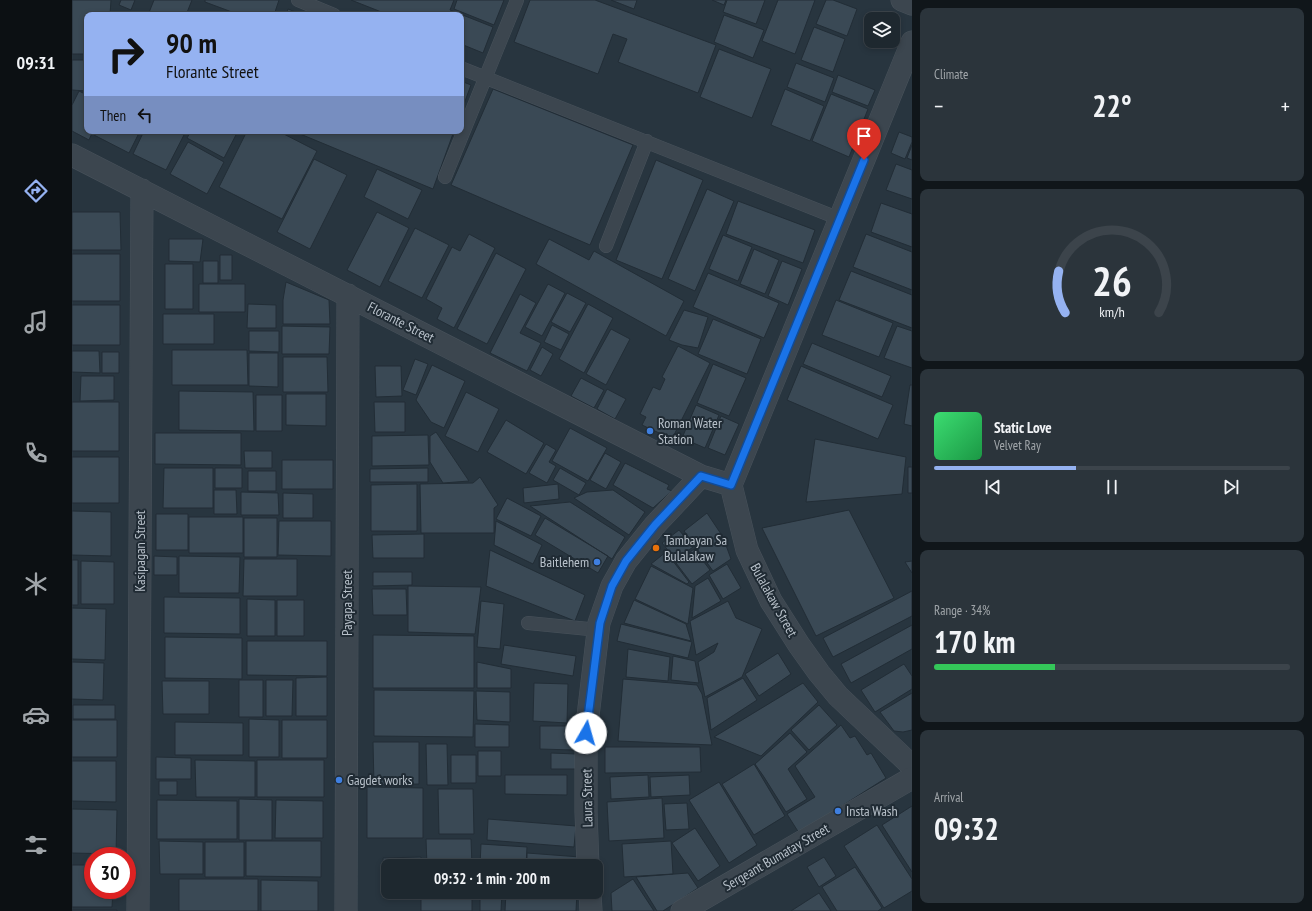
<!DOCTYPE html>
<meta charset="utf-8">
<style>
:root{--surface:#1e282f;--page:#2b343b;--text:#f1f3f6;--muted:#a1a6aa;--line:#3c444b;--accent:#95b2f1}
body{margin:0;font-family:"PT Sans Narrow",sans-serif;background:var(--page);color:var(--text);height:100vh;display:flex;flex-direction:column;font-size:15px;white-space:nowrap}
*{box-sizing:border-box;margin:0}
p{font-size:13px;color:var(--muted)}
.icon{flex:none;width:22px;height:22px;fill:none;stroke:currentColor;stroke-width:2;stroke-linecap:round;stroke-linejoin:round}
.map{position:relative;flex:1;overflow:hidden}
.panel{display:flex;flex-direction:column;gap:8px;padding:8px;background:#10161a;width:400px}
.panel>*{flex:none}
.hud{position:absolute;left:12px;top:12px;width:380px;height:122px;border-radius:8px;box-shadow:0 2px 6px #0003,0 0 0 1px var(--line);background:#95b2f1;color:#111;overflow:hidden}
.fabs{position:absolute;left:792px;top:12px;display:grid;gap:8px}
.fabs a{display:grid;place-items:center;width:36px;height:36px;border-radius:8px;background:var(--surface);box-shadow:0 2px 6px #0003,0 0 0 1px var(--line);font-size:20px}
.speed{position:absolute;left:12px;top:847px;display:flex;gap:8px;font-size:20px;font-weight:700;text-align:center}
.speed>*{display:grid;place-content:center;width:52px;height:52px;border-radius:50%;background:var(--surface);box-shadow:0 2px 6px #0003,0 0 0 1px var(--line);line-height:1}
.speed .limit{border:6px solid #d22;background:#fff;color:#111}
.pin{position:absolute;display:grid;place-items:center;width:34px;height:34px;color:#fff;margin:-41px -17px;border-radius:50% 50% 50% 0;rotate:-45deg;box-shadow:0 0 4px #0007}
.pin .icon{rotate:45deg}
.me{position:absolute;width:44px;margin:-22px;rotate:7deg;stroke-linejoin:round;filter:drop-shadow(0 0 3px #0008)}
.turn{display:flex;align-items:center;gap:14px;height:84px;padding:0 16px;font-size:18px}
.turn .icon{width:52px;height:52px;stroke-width:2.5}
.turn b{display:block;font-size:28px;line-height:34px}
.then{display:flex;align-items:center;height:38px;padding:0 16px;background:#0003;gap:8px;font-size:15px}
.big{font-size:30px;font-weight:700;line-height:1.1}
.panel .widget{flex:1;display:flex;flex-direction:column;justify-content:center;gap:6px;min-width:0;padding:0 14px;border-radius:8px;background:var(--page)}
.panel .dial{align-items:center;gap:0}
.dial svg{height:104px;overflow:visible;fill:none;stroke:var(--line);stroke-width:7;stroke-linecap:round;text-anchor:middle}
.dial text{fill:var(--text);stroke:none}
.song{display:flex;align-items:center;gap:12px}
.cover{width:48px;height:48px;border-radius:6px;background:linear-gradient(135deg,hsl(140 70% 55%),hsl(140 70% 35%))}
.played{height:4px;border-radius:2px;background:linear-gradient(90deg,var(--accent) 40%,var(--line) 40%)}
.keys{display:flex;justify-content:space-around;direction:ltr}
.heat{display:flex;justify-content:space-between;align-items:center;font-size:22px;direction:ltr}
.charge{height:6px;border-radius:3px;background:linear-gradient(90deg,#34c759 34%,var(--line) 0)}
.trip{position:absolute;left:309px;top:859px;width:222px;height:40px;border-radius:8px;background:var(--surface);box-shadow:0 2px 6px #0003,0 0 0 1px var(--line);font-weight:700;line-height:40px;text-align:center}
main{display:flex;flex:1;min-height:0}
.dock{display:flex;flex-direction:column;width:72px;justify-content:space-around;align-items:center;background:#0c1013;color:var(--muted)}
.dock .icon{width:28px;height:28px}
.dock .on{color:var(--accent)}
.dock b{font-size:18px;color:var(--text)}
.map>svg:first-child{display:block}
.building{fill:#3a4955;stroke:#222d36}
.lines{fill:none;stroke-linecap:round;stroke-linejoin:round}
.service-casing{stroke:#48525b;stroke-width:14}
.minor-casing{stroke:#48525b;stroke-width:23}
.tertiary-casing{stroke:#48525b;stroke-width:23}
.service{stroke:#3c464f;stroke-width:13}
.minor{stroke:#3c464f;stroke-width:22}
.tertiary{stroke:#3c464f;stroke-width:22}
.route-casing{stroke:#114b97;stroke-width:10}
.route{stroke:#1a73e8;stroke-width:7}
.shop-dot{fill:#3f7fe0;stroke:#202b34;stroke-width:1.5}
.food-dot{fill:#e8710a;stroke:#202b34;stroke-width:1.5}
.labels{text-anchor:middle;stroke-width:4;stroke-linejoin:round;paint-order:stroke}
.street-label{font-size:14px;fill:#b8c1ca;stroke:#202b34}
.poi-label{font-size:14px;fill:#b8c1ca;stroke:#202b34;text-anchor:start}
</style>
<main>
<nav class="dock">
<b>09:31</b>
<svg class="icon on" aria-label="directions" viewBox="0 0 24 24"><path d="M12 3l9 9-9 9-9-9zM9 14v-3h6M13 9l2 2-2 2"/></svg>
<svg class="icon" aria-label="music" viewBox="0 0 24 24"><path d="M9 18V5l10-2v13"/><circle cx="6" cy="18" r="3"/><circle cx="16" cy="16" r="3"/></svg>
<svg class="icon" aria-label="phone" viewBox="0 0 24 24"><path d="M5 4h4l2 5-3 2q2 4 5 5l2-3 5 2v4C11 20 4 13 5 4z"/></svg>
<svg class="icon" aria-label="climate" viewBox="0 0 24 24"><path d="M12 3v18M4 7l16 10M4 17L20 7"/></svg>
<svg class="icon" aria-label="car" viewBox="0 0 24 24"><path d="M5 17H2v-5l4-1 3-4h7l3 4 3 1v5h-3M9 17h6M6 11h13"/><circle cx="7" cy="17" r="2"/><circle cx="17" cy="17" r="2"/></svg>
<svg class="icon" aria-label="filters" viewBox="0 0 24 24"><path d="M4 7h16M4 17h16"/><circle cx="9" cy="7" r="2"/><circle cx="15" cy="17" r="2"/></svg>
</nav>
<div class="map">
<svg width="840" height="911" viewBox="0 0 840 911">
<rect width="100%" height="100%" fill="#28353f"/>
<path class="building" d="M0,0H39L38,15H15V54H0Z
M49,0H63L59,10L47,5Z
M82,0H120L114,15H76Z
M133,0H207L202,15H168L133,2Z
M279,0H382L378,10L421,27L411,53L389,44V15H317Z
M385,0H432L422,25L382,9Z
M458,0H523L644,45L626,93L546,62L555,39L541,34L526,74L442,42Z
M539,0H565L562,9Z
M640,0H654L652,5Z
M655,0H693L684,24L651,12Z
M706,0H743L723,54L690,41Z
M754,0H761L785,9L775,36L744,24Z
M216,9L231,15H214Z
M652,15L692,30L681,58L642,42Z
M742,27L773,39L761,72L729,60Z
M647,49L699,69L680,118L628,97Z
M0,60H15L14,91L0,90Z
M724,63L762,78L753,102L715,87Z
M766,75L803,90L796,106L760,92Z
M389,81L399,85L389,112Z
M421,89L561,145L518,245L379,185Z
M713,89L752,106L738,141L699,125Z
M7,91L15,95V131H21L17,140L0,131V105Z
M759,94L796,109L777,157L740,141Z
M24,131H68L57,153L22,135Z
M72,131H114L94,170L61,154Z
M119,131H166L152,158L115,138Z
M175,131H206L245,151L210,219L147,187Z
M221,131H382L361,189Z
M827,132L840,137V142L833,159L819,153Z
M116,142L152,162L135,194L98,174Z
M840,145V160L835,158Z
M242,159L275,175L238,249L205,232Z
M584,160L631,180L590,279L544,260Z
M824,164L840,170V199L814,190Z
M305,169L350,190L336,219L292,197Z
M635,189L662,201L623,291L596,279Z
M666,201L743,230L731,263L654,234Z
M809,203L840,214V247L799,232Z
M0,212H48L49,250H0Z
M305,212L337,228L308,287L275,270Z
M343,228L377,245L350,298L316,281Z
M397,234L423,248L382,328L365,319L370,308L354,299L380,247L388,251Z
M794,234L840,252V290L781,267Z
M651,235L680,247L666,281L637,269Z
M97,239H131L128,262L97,261Z
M477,239L517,260L522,251L612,301L594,336L464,264Z
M682,249L707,260L693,294L668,284Z
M424,253L454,269L415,344L385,329Z
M0,254H48V301H0Z
M148,255H160V280H148Z
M131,261H146V283H131Z
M710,261L730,269L716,305L696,296Z
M93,264H121V309H93Z
M779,271L840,295V328L767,300Z
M636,273L707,303L692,338L621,307Z
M214,282L257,300L258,324H211V300Z
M127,284H173V312H127Z
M476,284L493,293L470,336L453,327Z
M495,293L514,303L498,332L479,322Z
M448,294L464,303L448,333L469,343L455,371L418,353Z
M764,300L821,323L807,357L750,335Z
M176,304L204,305V328H175Z
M516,304L541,318L512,373L487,359Z
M0,305H48V345H0Z
M612,310L636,317L626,348L610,345L597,340Z
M91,314H142V344H91Z
M641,319L689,339L675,374L626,354Z
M480,325L497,334L489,350L472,342Z
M210,326L258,327L257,354H210Z
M825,326L840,331V368L812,358Z
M539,329L558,339L534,385L514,374Z
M177,331H207V352L177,351Z
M740,343L819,376L810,397L731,364Z
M606,346L638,363L600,439L570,425L574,417L568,414L581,387L588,390L593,379L590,377Z
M470,347L481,354L469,376L458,370Z
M100,350H175L176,385H100Z
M0,351H27L28,373L0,372Z
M30,352H47V373H30Z
M177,353H206V387L177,386Z
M211,357H255L256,392H211Z
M343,359L356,364L344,395L331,390Z
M641,364L674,378L657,416L625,403Z
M360,365L393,381L372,428L359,422L344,400Z
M303,366H329L330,396L304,397Z
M729,366L821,405L806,439L715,400Z
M9,376H42V400L8,401Z
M509,378L532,390L522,408L499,396Z
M838,385H840V426L832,424Z
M535,389L554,399L543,419L525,409Z
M107,391L181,392L182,431L107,430Z
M394,392L427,409L406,452L373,436Z
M214,394H254V426L214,425Z
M184,395H210V431H184Z
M0,402H47V451H0Z
M302,402H333V432H303Z
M624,405L647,415L633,448L610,438Z
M649,416L667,424L653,455L636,448Z
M434,420L472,443L454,474L415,452Z
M498,428L535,448L516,481L480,461Z
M364,432L397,481L371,483L358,462V436Z
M83,433H169V465L83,464Z
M356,435L357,465L300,466V436Z
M743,439L834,457L830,494L734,502Z
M474,444L484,450L477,462L484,466L475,483L457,473Z
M172,451H200V468H173Z
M533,453L549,462L534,489L518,480Z
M0,457H47V503H0Z
M210,460H261V489H210Z
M553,463L597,485L595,489L600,491L581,508L541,485Z
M836,467H840V493H836Z
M92,468H141V508H91Z
M143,468H170V488H143Z
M356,468V482H298V469Z
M488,468L514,483L507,495L481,480Z
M176,471H204V491H176Z
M408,477L426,505L422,508V533H349L348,484L401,483Z
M345,484V531H299V485Z
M486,484L487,499L452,503L451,488Z
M142,490H164L165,514H142Z
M541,490L573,512L557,535L502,498L515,492Z
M169,492L206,493L207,515H169Z
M211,493L241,494V518H211Z
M435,498L469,516L459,536L424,519Z
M498,502L553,537L540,559L458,506Z
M777,510L822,598L744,636L690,528Z
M0,511L39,512V556L0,555Z
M635,513L651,537L659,559L641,571L612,531Z
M84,514H116V550H84Z
M117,517H171V553H117Z
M172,518H205V557H172Z
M473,518L536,556L526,573L463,535Z
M207,521H259V556L206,555Z
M424,521L470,545L461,564L422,545Z
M607,530L621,547L604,560L590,543Z
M352,534V558H301L300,535Z
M622,549L638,570L620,584L604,563Z
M418,550L513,595L503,621L414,586Z
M594,552L617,582L615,584L579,564Z
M82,556L105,557V575H82Z
M107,556L168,557L167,593H107Z
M172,559H225V596H171Z
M0,560H6V605H0Z
M9,561L42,562V604H9Z
M840,561V573L833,562Z
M655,564L669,588L651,599L637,575Z
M579,566L621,588L616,624L563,599Z
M301,572H340V585L301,586Z
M636,578L649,601L620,618L623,586Z
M336,586L409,587L403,634L336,632Z
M300,589H334L335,615H301Z
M840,591V616L761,657L751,638Z
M92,597L168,598V634L92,633Z
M175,599L203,600V636H175Z
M205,600H232V636H205Z
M562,600L614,624L619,641L552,623Z
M409,601L432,604L428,649L405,647Z
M656,601L664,618L690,629L670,677L633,697L626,662L642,652L646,643L624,655L618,621Z
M0,608L34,609L33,660L0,659Z
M549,624L620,642L616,658L545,641Z
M840,625V649L779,683L769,664Z
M301,635L402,636V688H301Z
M93,637L170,638V679L93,678Z
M175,641H255V676L175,675Z
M432,645L504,656L501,676L429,664Z
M556,649L598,657L596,681L554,677Z
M706,653L719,674L687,696L673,674Z
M601,656L623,661L627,683L599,680Z
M0,662L32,663L31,700L0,699Z
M405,662L439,669V688H405Z
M832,664L840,676V689L803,712L789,690Z
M255,677V716H224V678Z
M671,678L685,700L639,730L635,698Z
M551,679L625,685L630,694L640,745L546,741Z
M167,680H191V717H167Z
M194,680H221L220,716H194Z
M90,681H137V714H91Z
M462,683L496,684L495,723L461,721Z
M731,683L746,702L689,756L642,737Z
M302,690L402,691L401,737L302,736Z
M404,691L438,692V722L405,720Z
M840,693V730L831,732L822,731L808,712Z
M1,705H43V719H1Z
M747,705L765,725L737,750L719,730Z
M177,719L207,720V757H177Z
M0,720H45V757H0Z
M210,720H255V758H210Z
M103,722L171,723V755H103Z
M403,724L437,725V747H403Z
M769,725L778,738L783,736L795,755L799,753L814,778L727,833L715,814L743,797L723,766Z
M468,726H502L501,750L468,749Z
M718,733L735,752L716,769L735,799L714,812L692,777L683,764Z
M301,742H347V784L302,785Z
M354,744H375L376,785H355Z
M533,747H628L629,772L533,773Z
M406,751H429V776H406Z
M479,753L504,754V769H479Z
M379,755H404V783H379Z
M84,757L119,758V779H84Z
M123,760L183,761V797H124Z
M185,760H252V797H185Z
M0,761H44V802L0,801Z
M682,764L713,816L682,835L650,784Z
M433,775H495V795L433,794Z
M576,775L577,797L539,799L538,777Z
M617,775L618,795L579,797L578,777Z
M87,781H105V795H87Z
M647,782L685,845L657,863L617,800Z
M295,787L351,788V838H295Z
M366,789H401L402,834H367Z
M590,798L592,838L537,841L535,802Z
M167,799L200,800V840H167Z
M85,800L165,801V839H85Z
M204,800L251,801V838H203Z
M615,803L617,829L594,830L592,804Z
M840,806V872L810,825Z
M0,809L45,810L44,854L0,853Z
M416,819L504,826L502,847L415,840Z
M805,825L840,879V891L812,908L772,846Z
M623,828L648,866L626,881L600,843Z
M354,839H399L400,866H355Z
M87,841L131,842V874H88Z
M174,841H249V877L174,876Z
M599,841L601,874L552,877L550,844Z
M133,842H172V877H133Z
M409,844L455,847L454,866H408Z
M455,853L508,857L507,866H455Z
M349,857V866H316V889H312L311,858Z
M752,857L764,876L747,887L735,867Z
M0,865H21V890H41L40,907H0Z
M783,867L810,908L806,911H765L750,887Z
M616,873L626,888L591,911H585L564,877Z
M107,879H186V911H107Z
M561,879L582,911H540L539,893Z
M189,880L246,881V911H189Z
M349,892H400V911H349Z
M408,892H430L429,911H408Z
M434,892H505L504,911H433Z
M747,893L759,911H719Z
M0,910H45V911H0Z"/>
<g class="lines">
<defs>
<path id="service" d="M226,0L262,15
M389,68L768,219
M373,177L445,0
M534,246L575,141
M456,623L527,630"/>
<path id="minor" d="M830,0L840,4
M840,42L659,485L675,550L699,601L727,645L747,673L766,696L840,766
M0,155L629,476L659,485
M516,866L514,812V733L527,623L540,586L554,561L583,525L629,476
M518,892L519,911
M66,911L70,190
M274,911L276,295"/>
<path id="tertiary" d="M610,911L840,778"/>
</defs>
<use href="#service" class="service-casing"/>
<use href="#minor" class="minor-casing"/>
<use href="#tertiary" class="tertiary-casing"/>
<use href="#service" class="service"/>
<use href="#minor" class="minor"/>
<use href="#tertiary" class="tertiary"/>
</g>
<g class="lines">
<defs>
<path id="route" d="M514,733L528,623L540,586L554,561L583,525L629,476L659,485L792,160"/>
</defs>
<use href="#route" class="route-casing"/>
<use href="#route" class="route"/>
</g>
<g class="shop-dot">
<circle cx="578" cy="431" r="4"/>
<circle cx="525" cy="562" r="4"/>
<circle cx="267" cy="780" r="4"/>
<circle cx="766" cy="811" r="4"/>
</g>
<circle class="food-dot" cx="584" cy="548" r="4"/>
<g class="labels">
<g class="street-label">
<text transform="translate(329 322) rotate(27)" y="5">Florante Street</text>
<text transform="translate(68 551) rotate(-90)" y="5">Kasipagan Street</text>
<text transform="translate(702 600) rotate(61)" y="5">Bulalakaw Street</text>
<text transform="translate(275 603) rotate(-90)" y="5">Payapa Street</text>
<text transform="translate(515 798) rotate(-91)" y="5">Laura Street</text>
<text transform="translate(704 857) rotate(-30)" y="5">Sergeant Bumatay Street</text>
</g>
<g class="poi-label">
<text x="586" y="428">Roman Water<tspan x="586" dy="16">Station</tspan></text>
<text x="592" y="545">Tambayan Sa<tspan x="592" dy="16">Bulalakaw</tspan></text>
<text x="517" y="567" text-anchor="end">Baitlehem</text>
<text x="275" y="785">Gagdet works</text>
<text x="774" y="816">Insta Wash</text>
</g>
</g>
</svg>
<div class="fabs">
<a><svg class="icon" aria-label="layers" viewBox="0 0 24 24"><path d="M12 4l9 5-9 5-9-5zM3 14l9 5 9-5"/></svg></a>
</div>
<div class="speed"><div class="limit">30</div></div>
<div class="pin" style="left:792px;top:160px;background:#d93025"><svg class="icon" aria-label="arrive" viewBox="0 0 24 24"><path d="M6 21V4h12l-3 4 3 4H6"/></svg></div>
<svg class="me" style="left:514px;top:733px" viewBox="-20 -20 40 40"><circle r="19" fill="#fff"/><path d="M0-13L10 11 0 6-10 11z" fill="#1a73e8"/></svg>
<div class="trip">09:32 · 1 min · 200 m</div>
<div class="hud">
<div class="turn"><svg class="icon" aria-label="right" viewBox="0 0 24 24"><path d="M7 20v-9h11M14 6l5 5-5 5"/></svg><div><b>90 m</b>Florante Street</div></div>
<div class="then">Then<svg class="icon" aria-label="left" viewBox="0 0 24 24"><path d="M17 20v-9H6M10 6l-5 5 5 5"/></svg></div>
</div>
</div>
<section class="panel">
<div class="widget"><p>Climate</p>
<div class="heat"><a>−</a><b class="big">22°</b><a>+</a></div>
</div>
<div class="widget dial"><svg viewBox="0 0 100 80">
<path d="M14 69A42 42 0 1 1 86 69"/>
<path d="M14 69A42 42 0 0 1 9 37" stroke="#95b2f1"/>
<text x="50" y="56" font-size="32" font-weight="700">26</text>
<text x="50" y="72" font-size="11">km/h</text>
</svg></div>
<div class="widget">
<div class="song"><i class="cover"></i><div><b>Static Love</b><p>Velvet Ray</p></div></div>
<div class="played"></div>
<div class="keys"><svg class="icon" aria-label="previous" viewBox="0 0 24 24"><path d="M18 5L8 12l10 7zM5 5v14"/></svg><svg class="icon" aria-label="pause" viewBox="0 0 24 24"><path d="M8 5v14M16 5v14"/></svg><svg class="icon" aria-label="next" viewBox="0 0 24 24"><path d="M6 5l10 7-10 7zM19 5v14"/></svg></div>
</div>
<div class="widget"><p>Range · 34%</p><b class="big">170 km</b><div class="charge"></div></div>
<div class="widget"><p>Arrival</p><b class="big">09:32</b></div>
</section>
</main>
